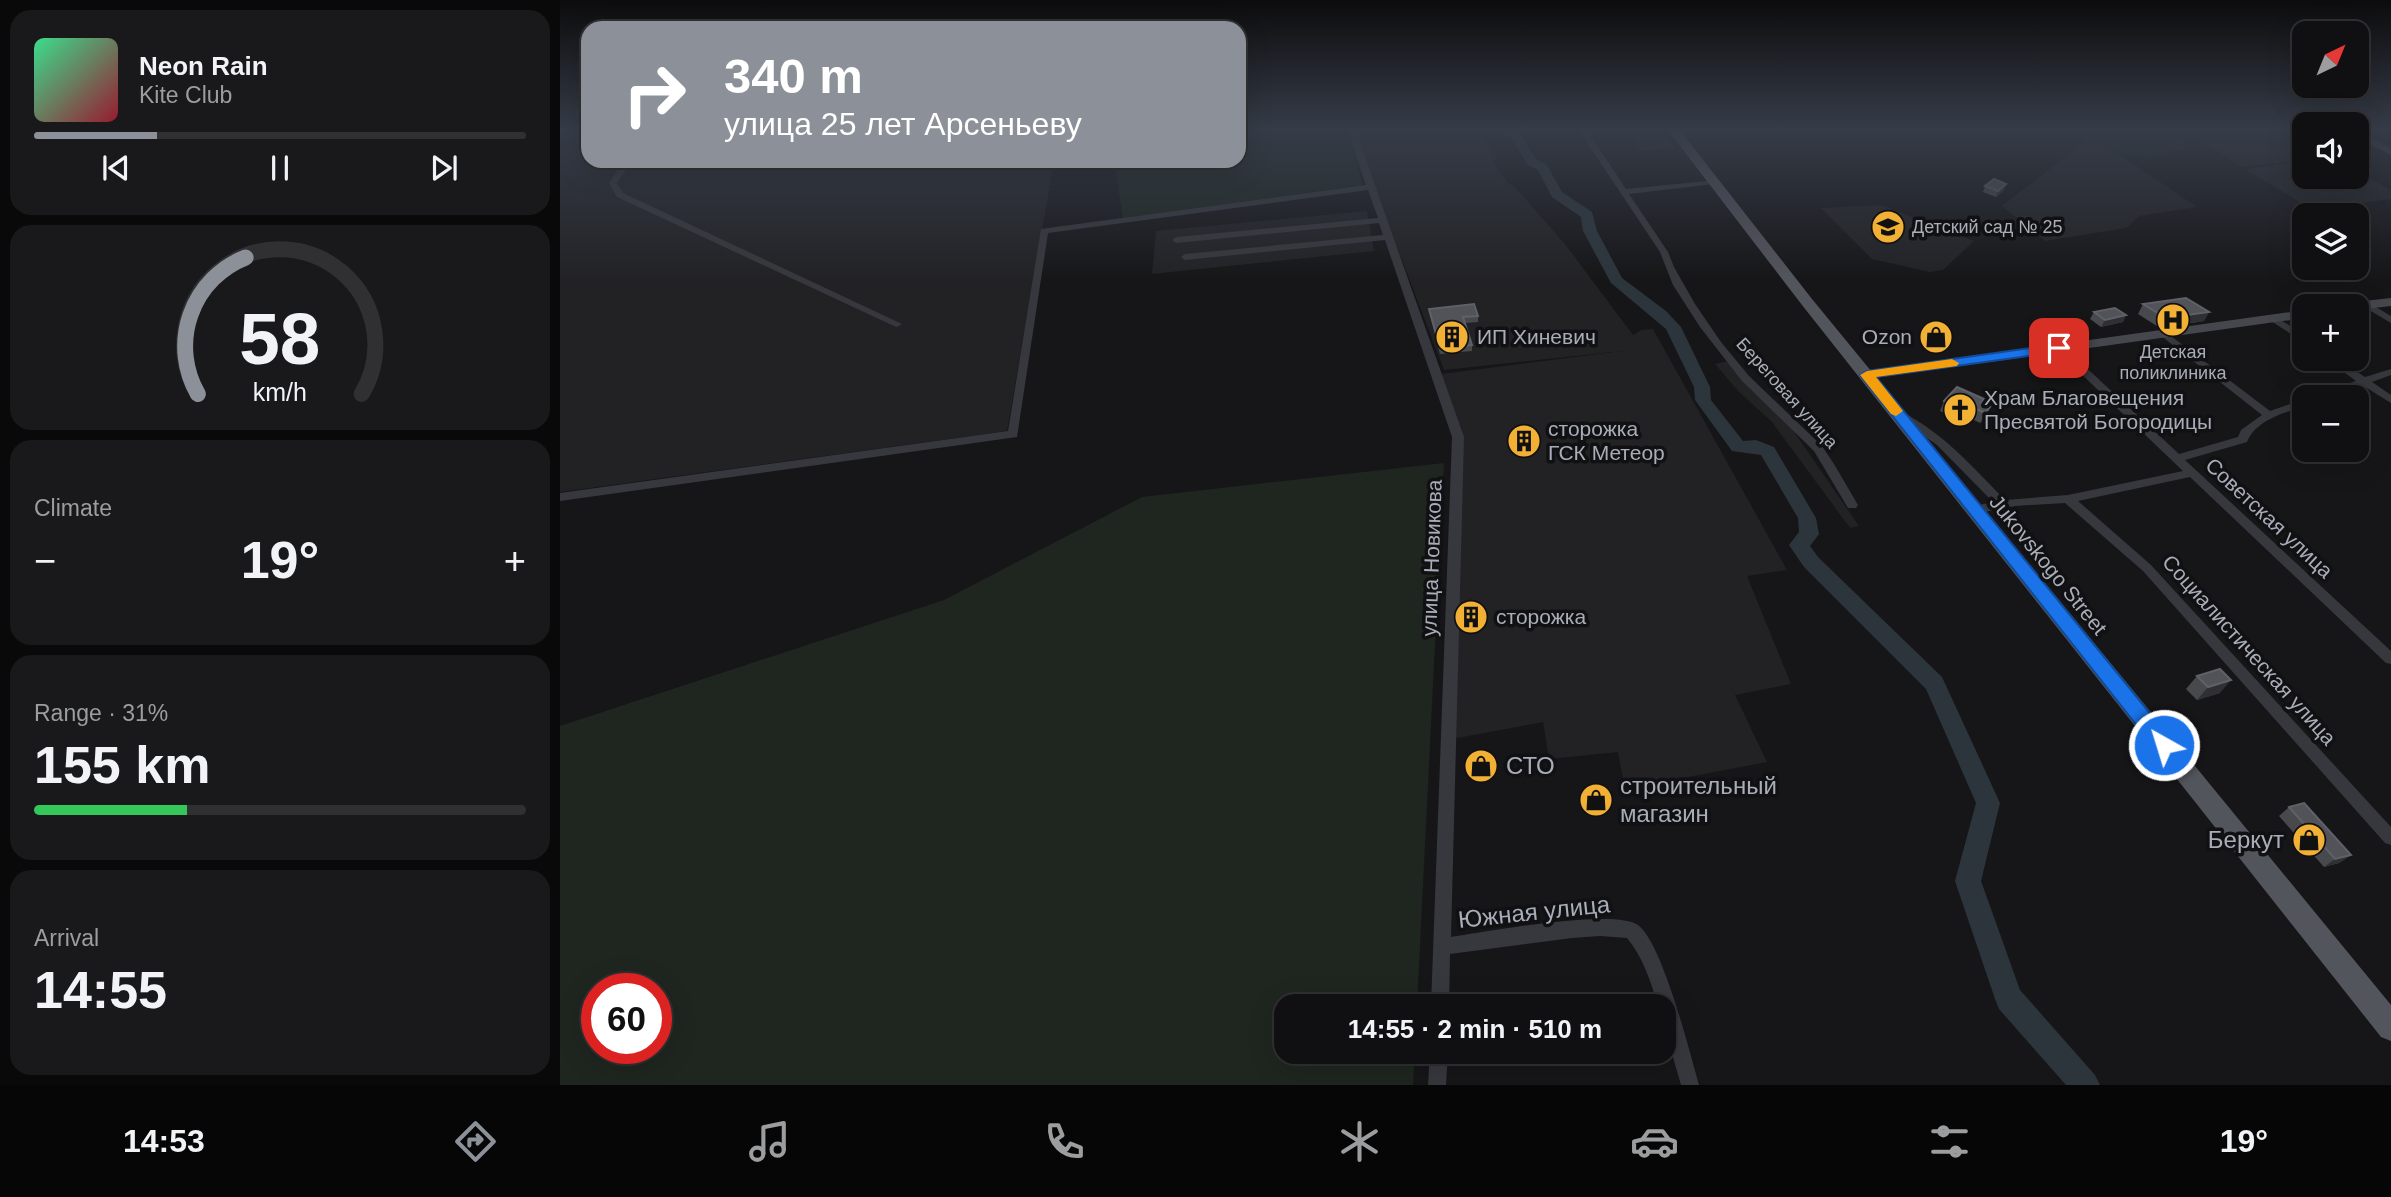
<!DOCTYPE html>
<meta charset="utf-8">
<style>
:root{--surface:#101012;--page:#19191b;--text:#f1f3f6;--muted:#9c9d9f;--line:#303032;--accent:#8c9099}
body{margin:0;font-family:Helvetica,sans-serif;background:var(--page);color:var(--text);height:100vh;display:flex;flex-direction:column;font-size:26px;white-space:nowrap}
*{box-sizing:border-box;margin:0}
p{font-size:23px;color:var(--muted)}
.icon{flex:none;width:38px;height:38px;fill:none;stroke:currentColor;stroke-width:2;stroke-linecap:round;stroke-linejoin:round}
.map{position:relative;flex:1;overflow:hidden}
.drawer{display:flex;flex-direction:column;gap:10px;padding:10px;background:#09090a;width:560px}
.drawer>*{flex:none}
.top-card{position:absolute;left:21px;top:21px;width:665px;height:147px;border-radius:21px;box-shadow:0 7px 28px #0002,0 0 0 2px var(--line);background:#8c9099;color:#fff;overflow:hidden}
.needle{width:46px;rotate:43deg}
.controls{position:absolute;left:1732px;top:21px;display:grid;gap:14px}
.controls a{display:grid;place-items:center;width:77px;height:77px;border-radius:14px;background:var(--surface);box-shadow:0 7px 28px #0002,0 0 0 2px var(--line);font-size:35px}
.speed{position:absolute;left:21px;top:973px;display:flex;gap:14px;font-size:35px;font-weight:700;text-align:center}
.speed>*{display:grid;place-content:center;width:91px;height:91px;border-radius:50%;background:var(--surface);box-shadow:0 7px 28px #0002,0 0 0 2px var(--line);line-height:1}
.speed .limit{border:10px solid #d22;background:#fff;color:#111}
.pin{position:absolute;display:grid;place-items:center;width:60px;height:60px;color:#fff;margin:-30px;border-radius:14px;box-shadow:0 4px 10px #0006}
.me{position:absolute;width:77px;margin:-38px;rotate:321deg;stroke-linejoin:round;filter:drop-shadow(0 0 5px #0008)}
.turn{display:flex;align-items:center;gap:24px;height:147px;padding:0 28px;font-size:32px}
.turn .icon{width:91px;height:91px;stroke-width:2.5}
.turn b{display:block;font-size:49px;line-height:60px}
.big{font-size:52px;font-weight:800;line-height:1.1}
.drawer .tile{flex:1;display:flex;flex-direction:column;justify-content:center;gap:10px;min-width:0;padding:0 24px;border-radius:21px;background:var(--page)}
.drawer .dial{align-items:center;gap:0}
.dial svg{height:182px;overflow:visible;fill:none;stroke:var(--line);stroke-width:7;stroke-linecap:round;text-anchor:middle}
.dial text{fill:var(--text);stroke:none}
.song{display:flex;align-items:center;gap:21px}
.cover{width:84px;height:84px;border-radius:10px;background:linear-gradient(135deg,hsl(150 70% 55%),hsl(350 70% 35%))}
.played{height:7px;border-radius:4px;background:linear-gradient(90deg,var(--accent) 25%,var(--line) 25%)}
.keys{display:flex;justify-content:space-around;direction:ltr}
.heat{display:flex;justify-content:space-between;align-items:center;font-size:38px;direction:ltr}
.charge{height:10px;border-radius:5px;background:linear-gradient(90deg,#34c759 31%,var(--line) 0)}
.trip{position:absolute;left:714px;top:994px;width:402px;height:70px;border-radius:21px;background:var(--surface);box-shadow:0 7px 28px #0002,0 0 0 2px var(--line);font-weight:800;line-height:70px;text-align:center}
.dock{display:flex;height:112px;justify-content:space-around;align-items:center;background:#060607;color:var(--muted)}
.dock .icon{width:49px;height:49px}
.dock .on{color:var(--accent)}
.dock b{font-size:32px;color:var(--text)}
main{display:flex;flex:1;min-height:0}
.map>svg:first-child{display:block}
.built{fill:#222225}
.green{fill:#1e261f;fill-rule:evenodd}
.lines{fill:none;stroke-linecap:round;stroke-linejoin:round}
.river{fill:#2c353c;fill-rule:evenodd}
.minor{fill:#37383d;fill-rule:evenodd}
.secondary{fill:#45474d;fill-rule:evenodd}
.primary{fill:#53555c;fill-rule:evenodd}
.wall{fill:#47494d}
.shaded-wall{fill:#2f3033}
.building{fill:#525359;stroke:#5f6168;stroke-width:2}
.route{fill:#1a73e8;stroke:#114b97;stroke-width:2}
.slow{fill:#f59e0b}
.labels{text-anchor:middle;stroke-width:7;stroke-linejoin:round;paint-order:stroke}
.far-poi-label{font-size:18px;fill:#a8adb8;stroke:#111113;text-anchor:start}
.far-street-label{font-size:18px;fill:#a8adb8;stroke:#111113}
.poi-label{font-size:21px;fill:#a8adb8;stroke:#111113;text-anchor:start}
.street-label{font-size:21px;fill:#a8adb8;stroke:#111113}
.near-poi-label{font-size:24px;fill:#a8adb8;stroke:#111113;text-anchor:start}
.near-street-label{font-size:24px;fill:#a8adb8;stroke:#111113}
</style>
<main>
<section class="drawer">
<div class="tile">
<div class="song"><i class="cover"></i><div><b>Neon Rain</b><p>Kite Club</p></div></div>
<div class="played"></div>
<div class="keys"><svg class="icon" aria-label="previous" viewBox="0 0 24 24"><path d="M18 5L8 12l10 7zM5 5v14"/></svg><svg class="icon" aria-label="pause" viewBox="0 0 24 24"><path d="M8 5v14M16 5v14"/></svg><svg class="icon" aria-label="next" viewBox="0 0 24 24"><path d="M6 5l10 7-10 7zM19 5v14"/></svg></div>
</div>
<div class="tile dial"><svg viewBox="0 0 100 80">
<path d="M14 69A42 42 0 1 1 86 69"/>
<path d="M14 69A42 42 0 0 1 35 9" stroke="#8c9099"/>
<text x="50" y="56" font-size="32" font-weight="700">58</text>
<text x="50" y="72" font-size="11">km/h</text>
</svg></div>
<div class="tile"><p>Climate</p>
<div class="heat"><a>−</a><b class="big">19°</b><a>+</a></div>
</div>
<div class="tile"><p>Range · 31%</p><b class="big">155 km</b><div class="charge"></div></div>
<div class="tile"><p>Arrival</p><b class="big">14:55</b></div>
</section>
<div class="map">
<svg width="1831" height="1085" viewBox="0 0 1831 1085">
<rect width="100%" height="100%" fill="#161618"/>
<path class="built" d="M0,129H28V161H494L447,431L0,492Z
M792,129H919L938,160L932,161L948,183L955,187L1005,244L1073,335L1081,330L1093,329L1227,570L1187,576L1231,684L1175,695L1207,762L1065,789L1058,752L989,759L983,722L892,739L900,438L881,374L1062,351L884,370Z
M1068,129H1099L1114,148L1081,151Z
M1499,129H1609L1629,148L1589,157L1564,154L1544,144L1637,207L1579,216L1566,228L1485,241L1442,206L1528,139Z
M1648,129H1716L1745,145V160L1682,167L1634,137Z
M1745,162V177H1797V172L1831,190V199L1751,209L1685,169Z
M1321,205L1414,241L1383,270L1370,272L1312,259L1261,208Z
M807,211L814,251L592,274L596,231Z
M1168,361L1192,391L1226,420L1299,526L1290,528L1212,422L1179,392L1155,364Z"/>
<path class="green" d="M679,129H787L803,185L563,218L554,161H679Z
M1583,136L1603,141L1610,150C1591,159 1563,158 1548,143L1550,139Z
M884,463L857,1006H726V1052H855L853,1085H0V726L384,600L582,497ZM37,989H96V1048H37Z"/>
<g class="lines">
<path class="river" d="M935,129H950L959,133L976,159L987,165L1002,192L1032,212L1037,231L1062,278L1106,311L1121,327L1150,387L1151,400L1183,441L1196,440L1214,447L1256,518L1259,534L1250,546L1258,557L1382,677L1440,803L1421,881L1460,990L1535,1075L1540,1085H1506L1439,1009L1435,999L1395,881L1416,803L1366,689L1244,567L1229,545L1239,532L1238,518L1201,455L1172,451L1135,400L1134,387L1106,329L1051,283L1023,231L1021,217L992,197L978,170L968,165L951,138Z"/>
<path class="minor" d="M787,129H795L904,437L891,937C924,932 1054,908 1078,925C1102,942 1130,1053 1139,1085H1121L1104,1026V1006H1098C1091,982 1083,957 1067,938L1040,936L1012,938L890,954L889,1006H871L892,437L825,240L625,260L621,257L625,254L823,235L819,223L616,243L612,240L616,237L818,218L808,190L488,233L457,437L0,501V493L448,431L481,229L806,185Z
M1018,129H1026L1066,189L1157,180V184H1154L1069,194L1108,252L1114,267L1135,304L1161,342L1189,376L1262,446L1274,464L1298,505L1296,508H1288L1254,451L1182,381L1140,327L1113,285L1100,252Z
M64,161H72L57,183L63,193L342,324L337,327L334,326L57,197L49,183Z
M1807,302L1831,316V323L1804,307L1802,305Z
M1714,316L1745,335V343L1711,321L1709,319Z
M1603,330L1710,411L1745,399V406C1724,413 1696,420 1687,442L1625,460L1831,651V664L1826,663L1630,477L1518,501L1591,565L1831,827V845L1825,843L1583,571L1505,503L1455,506L1414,514L1410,513L1408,510L1410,507L1433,502L1377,445L1333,414L1338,411L1342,412C1383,433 1413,467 1445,500L1508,495L1623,471L1494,348L1495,346H1503L1619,454L1678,437L1681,430L1702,415L1600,335V331Z
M1766,359H1777L1805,377L1831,369V375L1812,382L1831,395V403L1802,385L1768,397H1753L1754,395L1796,381Z
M870,1052H888L886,1085H868Z"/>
<path class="secondary" d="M1797,131L1831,148V155L1797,138Z
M1831,298V306L1797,310V306H1788L1795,302Z
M1745,310V318L1307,379L1300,375L1307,371Z"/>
<path class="primary" d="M1107,129H1119L1252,299L1831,1005V1041L1821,1037L1242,305Z"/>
</g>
<path class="wall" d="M1425,186L1444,190L1436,197L1423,192Z
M1583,304L1649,312L1644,321L1600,328L1578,314Z
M869,309L918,316V322L905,323L912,345V351L880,354L870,315Z
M1534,312L1566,315L1563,322L1541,327L1530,319Z
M1384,401L1422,403L1430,407L1426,417L1420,423L1412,419L1408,423L1380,411Z
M905,606H917V621H905Z
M1637,676L1660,693L1637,700L1626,689Z
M1729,807L1791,855L1779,863L1764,867L1719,816Z"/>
<path class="shaded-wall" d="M1446,184L1444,190L1436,197L1438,191Z
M1649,312L1644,321L1600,328L1606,318Z
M1566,315L1563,322L1541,327L1545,320Z
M1430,407L1426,417L1420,423L1425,413Z
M1416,409L1412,419L1408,423L1412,413Z
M1671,680L1660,693L1637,700L1648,687Z
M1791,855L1779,863L1764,867L1775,859Z"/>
<path class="building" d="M1434,179L1446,184L1438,191L1425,186Z
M1626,298L1649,312L1606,318L1583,304Z
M914,304L918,316L903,317L912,345L880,348L869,309Z
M1555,308L1566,315L1545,320L1534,312Z
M1397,387L1424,399L1421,403L1430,407L1425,413L1416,409L1412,413L1384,401Z
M905,606H917V615H905Z
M1660,669L1671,680L1648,687L1637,676Z
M1744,803L1791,855L1775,859L1729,807Z"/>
<linearGradient id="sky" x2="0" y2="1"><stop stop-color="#0c0c0d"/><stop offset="0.46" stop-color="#363c48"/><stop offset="1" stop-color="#363c48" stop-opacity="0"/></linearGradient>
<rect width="1831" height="281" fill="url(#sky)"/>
<path class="route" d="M1499,344L1504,345V351L1316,377L1611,739L1614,745L1611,751H1597L1300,375L1307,371Z"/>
<path class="slow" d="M1392,359L1399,363L1397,366L1316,377L1343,411L1336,416L1331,414L1300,375L1307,371Z"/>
<defs>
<symbol id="school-disc" viewBox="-11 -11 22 22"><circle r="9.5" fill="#f2b134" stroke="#111113"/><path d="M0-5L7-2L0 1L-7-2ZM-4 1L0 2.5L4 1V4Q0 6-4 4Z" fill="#111"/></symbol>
<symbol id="hospital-disc" viewBox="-11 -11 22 22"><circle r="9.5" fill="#f2b134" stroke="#111113"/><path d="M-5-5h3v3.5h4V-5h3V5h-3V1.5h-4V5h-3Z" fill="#111"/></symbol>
<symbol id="building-disc" viewBox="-11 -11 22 22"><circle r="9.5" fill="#f2b134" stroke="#111113"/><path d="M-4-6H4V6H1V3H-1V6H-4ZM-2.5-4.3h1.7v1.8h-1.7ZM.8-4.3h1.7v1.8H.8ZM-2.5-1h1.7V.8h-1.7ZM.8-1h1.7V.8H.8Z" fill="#111"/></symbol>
<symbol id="shop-disc" viewBox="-11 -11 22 22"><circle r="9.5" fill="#f2b134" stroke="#111113"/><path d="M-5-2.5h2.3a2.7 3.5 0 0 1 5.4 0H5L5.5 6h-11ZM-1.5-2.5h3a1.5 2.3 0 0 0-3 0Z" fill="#111"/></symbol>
<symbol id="church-disc" viewBox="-11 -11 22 22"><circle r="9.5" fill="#f2b134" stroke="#111113"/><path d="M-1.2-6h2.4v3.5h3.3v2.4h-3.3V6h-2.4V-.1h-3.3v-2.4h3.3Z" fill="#111"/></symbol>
</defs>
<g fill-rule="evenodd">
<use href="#school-disc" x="1309" y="208" width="38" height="38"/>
<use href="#hospital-disc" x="1594" y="301" width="38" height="38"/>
<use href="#building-disc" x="873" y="318" width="38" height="38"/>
<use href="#shop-disc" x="1357" y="318" width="38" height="38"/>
<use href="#church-disc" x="1381" y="391" width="38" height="38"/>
<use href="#building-disc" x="945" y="422" width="38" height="38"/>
<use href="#building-disc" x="892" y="598" width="38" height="38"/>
<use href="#shop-disc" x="902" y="747" width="38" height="38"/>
<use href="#shop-disc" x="1017" y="781" width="38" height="38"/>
<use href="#shop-disc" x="1730" y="821" width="38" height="38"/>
</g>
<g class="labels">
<g class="far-poi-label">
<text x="1352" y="233">Детский сад № 25</text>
<text x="1613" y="358" text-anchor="middle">Детская<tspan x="1613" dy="21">поликлиника</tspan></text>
</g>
<g class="far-street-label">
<text transform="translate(1227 393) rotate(48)" y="6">Береговая улица</text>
</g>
<g class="poi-label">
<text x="917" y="344">ИП Хиневич</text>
<text x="1352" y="344" text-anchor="end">Ozon</text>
<text x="1424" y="405">Храм Благовещения<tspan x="1424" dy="24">Пресвятой Богородицы</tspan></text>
<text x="988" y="436">сторожка<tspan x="988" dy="24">ГСК Метеор</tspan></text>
<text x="936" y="624">сторожка</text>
</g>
<g class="street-label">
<text transform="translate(1709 518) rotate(43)" y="7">Советская улица</text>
<text transform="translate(872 558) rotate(-88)" y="7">улица Новикова</text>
<text transform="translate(1488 565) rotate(51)" y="7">Jukovskogo Street</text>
<text transform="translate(1689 650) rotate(48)" y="7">Социалистическая улица</text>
</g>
<g class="near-poi-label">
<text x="946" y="774">СТО</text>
<text x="1060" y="794">строительный<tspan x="1060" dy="28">магазин</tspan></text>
<text x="1724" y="848" text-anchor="end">Беркут</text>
</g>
<g class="near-street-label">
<text transform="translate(974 912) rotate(-6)" y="8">Южная улица</text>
</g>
</g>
</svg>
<div class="controls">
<a><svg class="needle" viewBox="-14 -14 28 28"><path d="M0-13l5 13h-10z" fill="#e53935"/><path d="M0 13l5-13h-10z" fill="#9c9d9f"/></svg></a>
<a><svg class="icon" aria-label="sound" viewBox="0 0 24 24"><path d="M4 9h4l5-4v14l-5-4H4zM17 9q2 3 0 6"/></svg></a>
<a><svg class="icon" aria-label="layers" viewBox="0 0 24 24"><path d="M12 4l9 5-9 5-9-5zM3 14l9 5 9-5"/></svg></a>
<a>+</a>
<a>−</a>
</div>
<div class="speed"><div class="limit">60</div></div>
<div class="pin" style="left:1499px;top:348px;background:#d93025"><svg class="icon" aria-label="arrive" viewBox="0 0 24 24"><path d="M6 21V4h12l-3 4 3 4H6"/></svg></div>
<svg class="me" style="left:1604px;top:745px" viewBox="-20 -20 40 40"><circle r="17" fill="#1a73e8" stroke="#fff" stroke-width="3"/><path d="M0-11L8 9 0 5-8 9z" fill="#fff"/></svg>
<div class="trip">14:55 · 2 min · 510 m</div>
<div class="top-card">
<div class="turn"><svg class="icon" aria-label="right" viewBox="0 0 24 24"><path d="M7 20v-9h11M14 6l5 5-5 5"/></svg><div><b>340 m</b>улица 25 лет Арсеньеву</div></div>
</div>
</div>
</main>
<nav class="dock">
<b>14:53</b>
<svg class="icon on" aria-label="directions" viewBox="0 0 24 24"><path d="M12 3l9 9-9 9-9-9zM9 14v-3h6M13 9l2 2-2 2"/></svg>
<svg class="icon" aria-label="music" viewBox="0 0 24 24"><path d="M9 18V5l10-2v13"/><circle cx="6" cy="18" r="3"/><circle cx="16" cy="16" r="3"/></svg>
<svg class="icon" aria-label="phone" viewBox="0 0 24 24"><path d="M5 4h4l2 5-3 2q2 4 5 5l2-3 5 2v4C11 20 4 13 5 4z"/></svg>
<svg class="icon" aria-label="climate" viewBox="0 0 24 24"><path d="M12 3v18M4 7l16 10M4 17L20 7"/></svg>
<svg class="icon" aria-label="car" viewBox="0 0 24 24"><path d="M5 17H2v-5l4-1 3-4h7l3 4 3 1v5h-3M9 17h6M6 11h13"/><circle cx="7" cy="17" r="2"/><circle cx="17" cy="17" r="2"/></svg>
<svg class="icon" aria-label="filters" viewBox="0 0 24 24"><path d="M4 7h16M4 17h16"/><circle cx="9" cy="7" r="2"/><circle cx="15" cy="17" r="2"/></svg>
<b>19°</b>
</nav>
